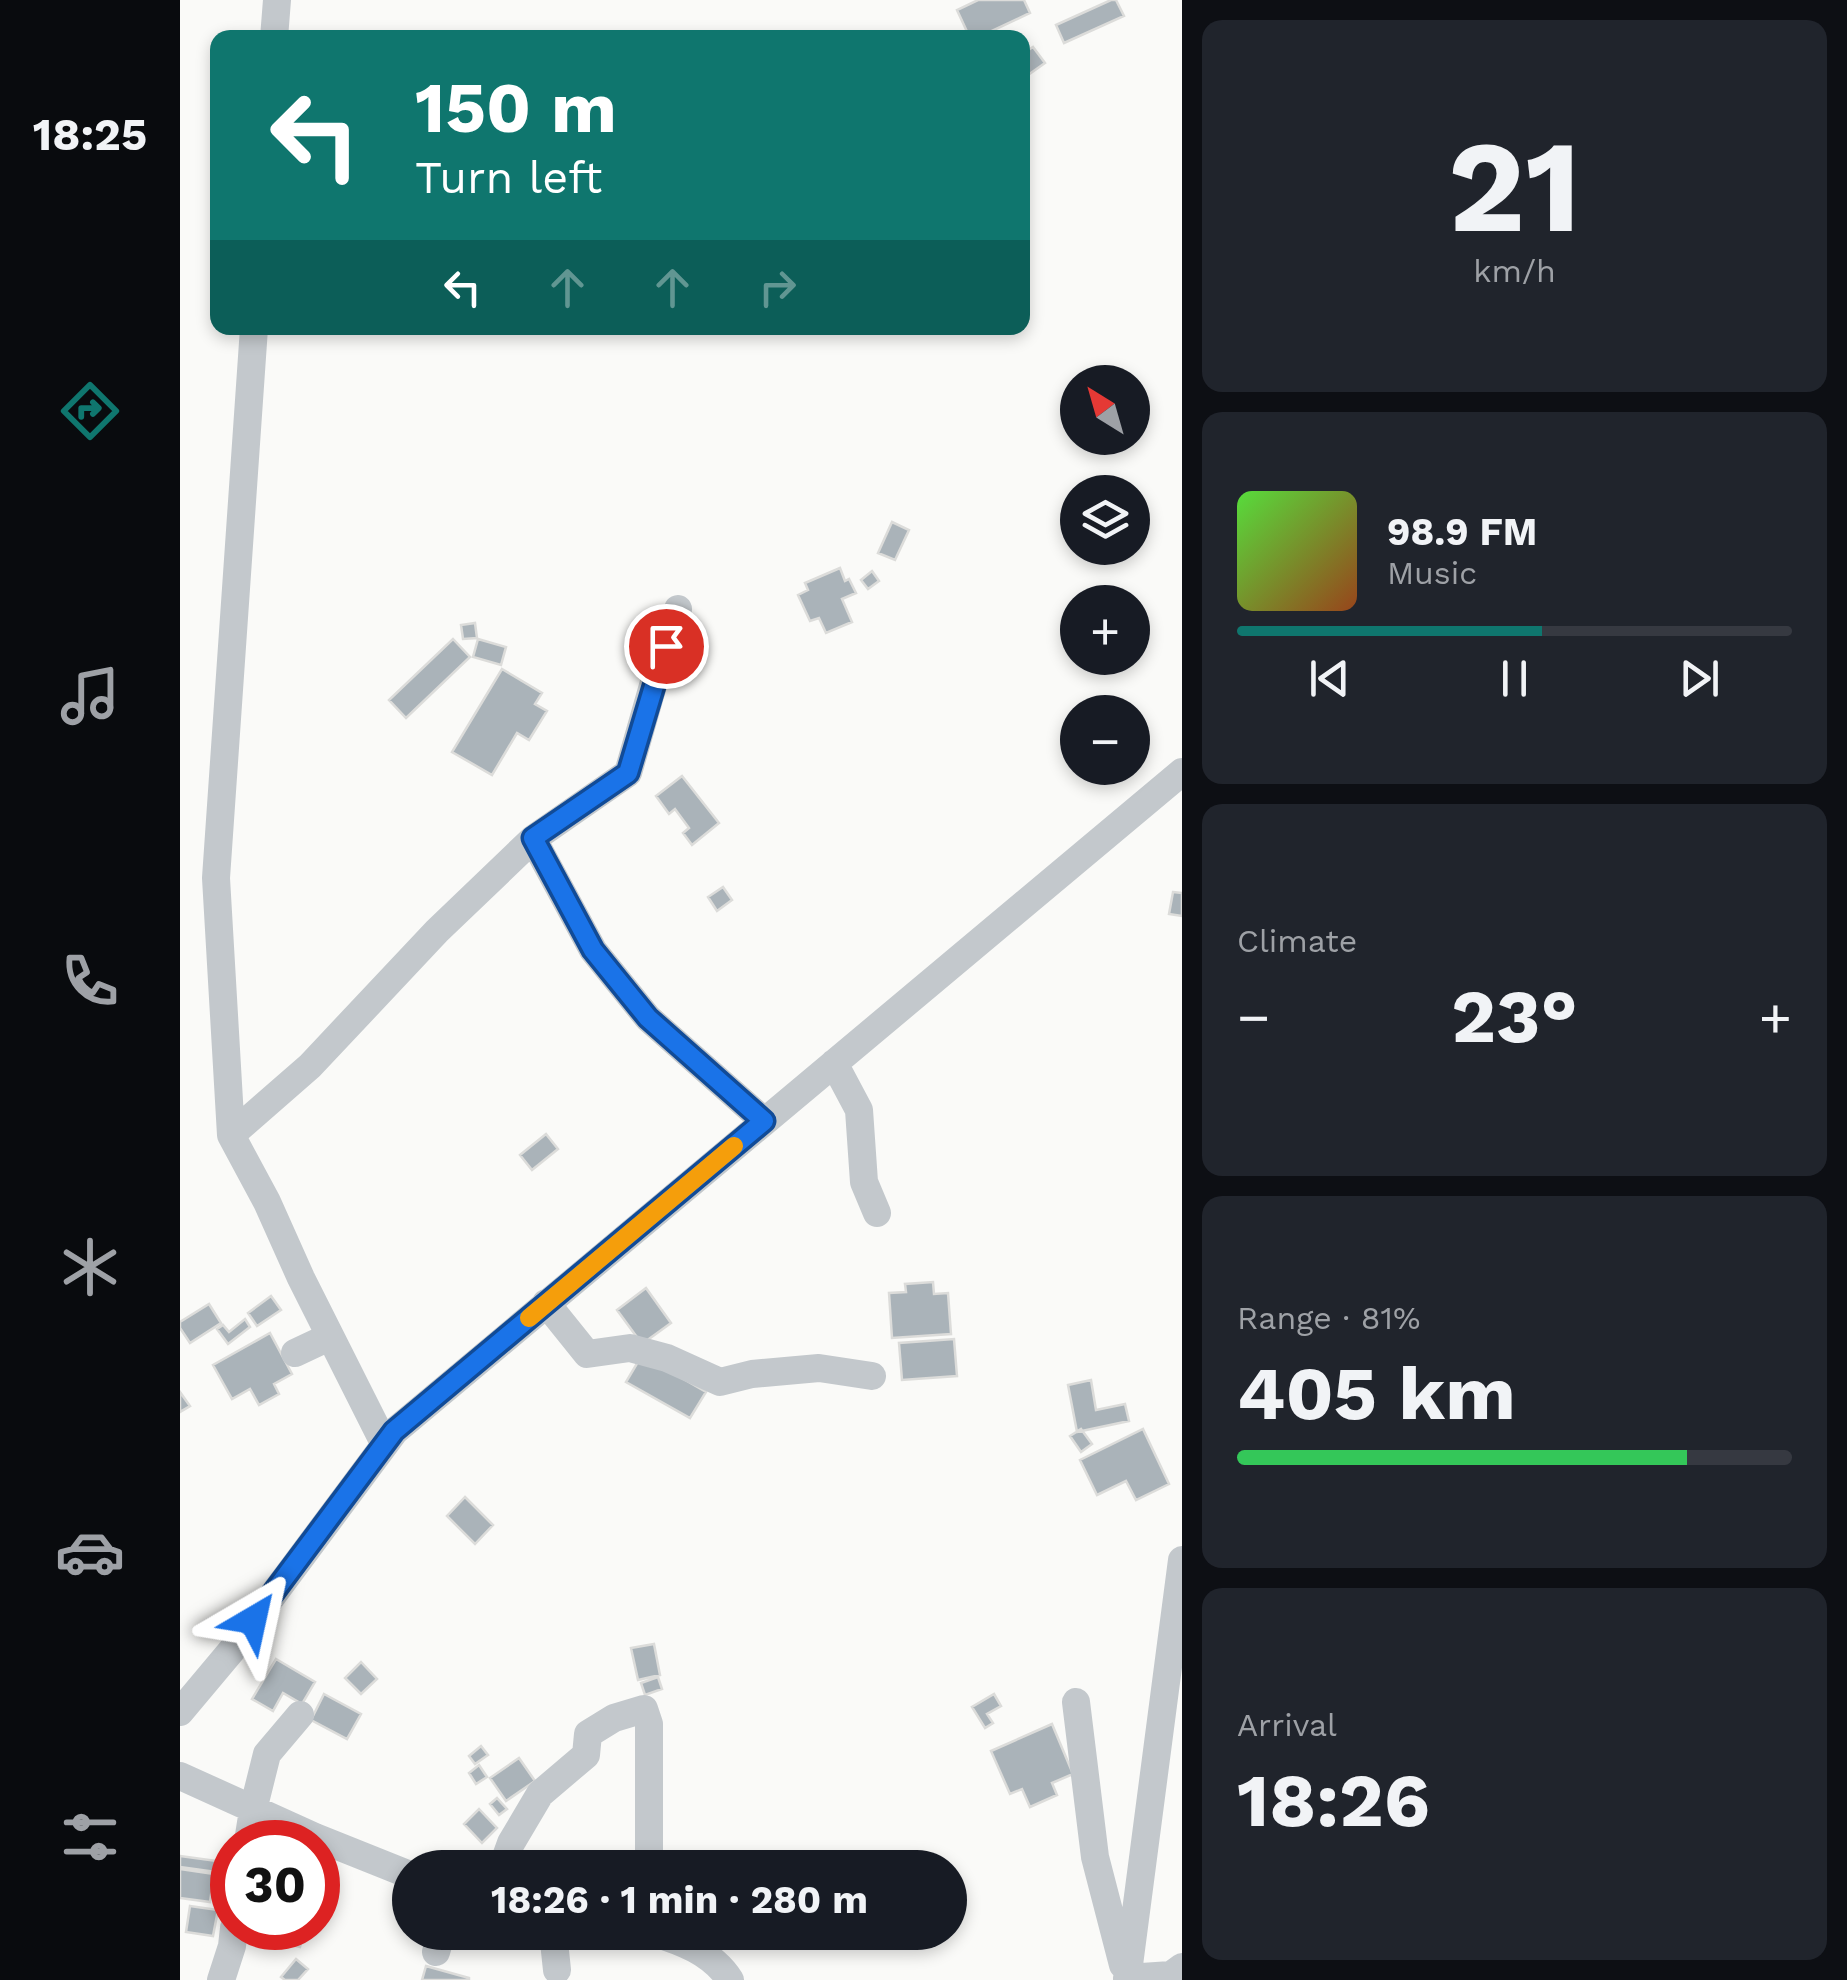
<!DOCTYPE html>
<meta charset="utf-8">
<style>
:root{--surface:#171b24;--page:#20242c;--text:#f1f3f6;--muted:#9ea1a6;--line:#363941;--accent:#0f766e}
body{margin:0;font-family:"Work Sans",sans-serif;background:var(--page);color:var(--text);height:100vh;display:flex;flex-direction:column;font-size:38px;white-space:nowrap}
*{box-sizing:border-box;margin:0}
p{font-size:32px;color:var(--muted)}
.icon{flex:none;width:55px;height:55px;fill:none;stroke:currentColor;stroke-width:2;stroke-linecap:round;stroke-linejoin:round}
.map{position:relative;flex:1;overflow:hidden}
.side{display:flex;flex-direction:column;gap:20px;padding:20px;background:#0d0f14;width:665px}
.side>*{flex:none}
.banner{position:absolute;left:30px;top:30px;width:820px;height:305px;border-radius:20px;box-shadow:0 5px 15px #0003;background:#0f766e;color:#fff;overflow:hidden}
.needle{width:65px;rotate:323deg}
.controls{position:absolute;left:880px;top:365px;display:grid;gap:20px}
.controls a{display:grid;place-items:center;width:90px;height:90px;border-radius:50%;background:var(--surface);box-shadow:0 5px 15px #0003;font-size:50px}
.speed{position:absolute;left:30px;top:1820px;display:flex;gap:20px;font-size:50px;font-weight:700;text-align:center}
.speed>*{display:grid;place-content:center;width:130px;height:130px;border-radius:50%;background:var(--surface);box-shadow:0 5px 15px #0003;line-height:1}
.speed .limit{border:15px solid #d22;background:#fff;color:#111}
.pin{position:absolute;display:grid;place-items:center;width:85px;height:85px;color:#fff;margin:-42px;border:5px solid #fff;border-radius:50%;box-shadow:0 2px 10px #0007}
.me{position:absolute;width:110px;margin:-55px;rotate:36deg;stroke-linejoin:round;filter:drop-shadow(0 0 8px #0008)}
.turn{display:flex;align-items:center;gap:35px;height:210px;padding:0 40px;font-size:45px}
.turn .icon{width:130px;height:130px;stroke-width:2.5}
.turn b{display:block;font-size:70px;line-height:85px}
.lanes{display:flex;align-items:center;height:95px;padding:0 40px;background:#0003;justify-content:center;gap:50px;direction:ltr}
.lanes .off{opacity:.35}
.big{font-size:75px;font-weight:700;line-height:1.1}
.side .tile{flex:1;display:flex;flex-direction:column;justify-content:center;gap:15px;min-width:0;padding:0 35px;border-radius:20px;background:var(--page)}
.side .dial{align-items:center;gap:0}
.dial b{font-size:130px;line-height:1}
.song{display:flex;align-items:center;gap:30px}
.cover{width:120px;height:120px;border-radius:15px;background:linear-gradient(135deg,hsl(110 70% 55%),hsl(20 70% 35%))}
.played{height:10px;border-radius:5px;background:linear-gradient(90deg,var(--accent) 55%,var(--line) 55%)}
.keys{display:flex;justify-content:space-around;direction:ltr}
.heat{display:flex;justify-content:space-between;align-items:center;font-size:55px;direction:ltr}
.charge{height:15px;border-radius:8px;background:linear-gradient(90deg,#34c759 81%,var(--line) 0)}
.trip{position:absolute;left:212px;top:1850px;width:575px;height:100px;border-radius:50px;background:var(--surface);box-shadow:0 5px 15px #0003;font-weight:700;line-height:100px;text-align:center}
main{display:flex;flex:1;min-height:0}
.dock{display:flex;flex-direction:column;width:180px;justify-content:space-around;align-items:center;background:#090b0e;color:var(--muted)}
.dock .icon{width:70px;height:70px}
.dock .current{color:var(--accent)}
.dock b{font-size:45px;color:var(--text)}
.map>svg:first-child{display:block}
.building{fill:#aab3b9;stroke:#dcdcda;stroke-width:2.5}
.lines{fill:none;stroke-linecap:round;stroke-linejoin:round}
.minor{stroke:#c3c8cc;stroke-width:28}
.route-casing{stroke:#114b97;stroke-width:25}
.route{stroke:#1a73e8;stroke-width:18}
.slow{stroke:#f59e0b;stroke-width:18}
</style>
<main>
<nav class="dock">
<b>18:25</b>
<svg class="icon current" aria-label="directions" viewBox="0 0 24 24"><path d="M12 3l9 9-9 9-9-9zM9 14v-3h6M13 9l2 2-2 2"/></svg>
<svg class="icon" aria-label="music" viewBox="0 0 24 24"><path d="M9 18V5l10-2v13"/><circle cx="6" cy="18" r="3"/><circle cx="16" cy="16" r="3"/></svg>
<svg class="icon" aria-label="phone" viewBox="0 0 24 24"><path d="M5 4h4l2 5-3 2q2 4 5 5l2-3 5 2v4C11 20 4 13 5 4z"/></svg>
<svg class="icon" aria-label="climate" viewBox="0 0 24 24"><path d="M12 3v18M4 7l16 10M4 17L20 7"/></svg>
<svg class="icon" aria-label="car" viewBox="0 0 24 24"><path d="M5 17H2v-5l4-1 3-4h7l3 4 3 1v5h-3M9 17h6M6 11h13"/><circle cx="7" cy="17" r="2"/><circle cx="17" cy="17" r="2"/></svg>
<svg class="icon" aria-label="filters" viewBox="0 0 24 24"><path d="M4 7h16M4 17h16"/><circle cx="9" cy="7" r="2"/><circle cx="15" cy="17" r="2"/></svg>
</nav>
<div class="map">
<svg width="1002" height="1980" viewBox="0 0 1002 1980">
<rect width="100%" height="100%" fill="#fafaf8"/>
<path class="building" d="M798,0H844L850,13L797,38H790L777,10Z
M931,0H936L944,16L884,43L876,25Z
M853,47L865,63L848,75L842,67V54Z
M712,522L729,530L715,560L698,553Z
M660,568L665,581L669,579L676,593L662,599L672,622L646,633L639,618L630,621L618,595L628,590L625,583Z
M692,571L699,581L688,589L681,580Z
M295,623L297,638L283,639L281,625Z
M273,639L290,657L226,718L209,700Z
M298,639L326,647L321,665L293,657Z
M322,669L362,693L355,704L367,711L349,740L337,733L312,775L272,752Z
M502,776L539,823L512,845L503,833L509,828L495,809L489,814L476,796Z
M543,887L552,900L537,911L528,897Z
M993,892L1002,893V916L989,914Z
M366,1134L378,1149L352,1170L340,1155Z
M753,1282L754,1294L768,1293L771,1334L712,1338L709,1293L726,1292L725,1284Z
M466,1288L491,1323L462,1344L437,1310Z
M91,1296L101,1310L77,1326L68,1313Z
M29,1304L41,1323L10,1343L0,1328V1322Z
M65,1319L70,1327L48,1344L37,1329L43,1325L49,1332Z
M90,1333L112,1374L94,1384L99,1394L79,1405L70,1389L52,1399L33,1365Z
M774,1339L777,1376L722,1380L719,1343Z
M462,1355L526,1392L510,1418L446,1382Z
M911,1380L916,1410L945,1404L949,1421L897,1432L888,1385Z
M0,1392L10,1406L0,1412Z
M901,1429L912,1444L901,1452L890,1436Z
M963,1429L989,1484L956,1500L946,1481L917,1495L900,1460Z
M285,1497L313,1525L295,1544L267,1516Z
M474,1644L480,1675L458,1680L451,1648Z
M96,1659L135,1682L122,1704L103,1693L93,1711L72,1699Z
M181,1662L197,1679L181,1694L165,1678Z
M478,1677L482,1689L465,1695L461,1683Z
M144,1694L181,1714L167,1739L131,1720Z
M814,1694L821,1706L807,1714L813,1723L805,1728L792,1707Z
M872,1724L893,1774L872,1783L877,1795L850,1807L842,1789L830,1794L811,1751Z
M301,1746L308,1755L295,1764L289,1756Z
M339,1758L355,1781L326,1801L310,1778Z
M299,1765L307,1777L296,1784L289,1773Z
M317,1798L327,1809L319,1815L310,1804Z
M299,1809L317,1828L302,1843L284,1824Z
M0,1856L37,1861L36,1872L0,1867Z
M0,1869L34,1874L30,1902L0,1898Z
M10,1906L38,1910L33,1936L6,1932Z
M68,1928H125L120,1947L67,1934Z
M116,1959L128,1969L118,1980H105L101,1977Z
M246,1966L289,1978V1980H242Z"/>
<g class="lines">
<path class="minor" d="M94,38L97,0
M74,328L36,878L51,1135L87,1202L121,1278L204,1443
M353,839L413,950L468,1018L584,1121
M654,1063L679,1110L684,1182L697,1213
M51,1135L130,1066L257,931L353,839L448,773L474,682L498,609
M366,1303L407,1354L450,1348L487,1358L540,1382L572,1374L639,1368L692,1376
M115,1353L149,1337
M896,1702L915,1857L943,1965
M0,1712L52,1650L215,1431L1002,772
M0,1776L135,1837L230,1875
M68,1842L73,1810L87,1754L120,1715
M322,1868L331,1843L360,1794L406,1755L408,1734L434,1718L464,1709L469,1724V1868
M373,1932L377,1970
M471,1932C501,1941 532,1952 550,1980
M256,1952L262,1932
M947,1978L991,1975L1002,1967
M41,1980L52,1946L54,1928
M947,1980L1002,1560"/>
</g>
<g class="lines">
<defs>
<path id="route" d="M73,1620L214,1431L584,1121L468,1018L413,950L353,838L448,773L486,646"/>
</defs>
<use href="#route" class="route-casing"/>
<use href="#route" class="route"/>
<path class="slow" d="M349,1318L554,1146"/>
</g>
</svg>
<div class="controls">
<a><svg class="needle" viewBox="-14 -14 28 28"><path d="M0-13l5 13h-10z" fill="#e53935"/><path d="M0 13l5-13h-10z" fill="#9ea1a6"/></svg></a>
<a><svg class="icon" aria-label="layers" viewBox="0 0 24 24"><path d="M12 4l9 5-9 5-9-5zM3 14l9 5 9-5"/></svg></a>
<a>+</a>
<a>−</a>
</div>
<div class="speed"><div class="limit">30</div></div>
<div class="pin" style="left:486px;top:646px;background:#d93025"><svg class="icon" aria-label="arrive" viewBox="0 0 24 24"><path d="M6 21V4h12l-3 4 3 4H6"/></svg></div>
<svg class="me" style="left:73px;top:1620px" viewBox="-20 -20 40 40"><path d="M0-17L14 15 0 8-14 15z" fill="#1a73e8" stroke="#fff" stroke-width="4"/></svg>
<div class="trip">18:26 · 1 min · 280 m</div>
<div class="banner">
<div class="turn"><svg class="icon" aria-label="left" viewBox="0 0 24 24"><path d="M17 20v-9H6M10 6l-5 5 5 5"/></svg><div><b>150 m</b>Turn left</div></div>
<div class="lanes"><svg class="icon" aria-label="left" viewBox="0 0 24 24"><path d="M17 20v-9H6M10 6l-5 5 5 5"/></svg><svg class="icon off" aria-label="ahead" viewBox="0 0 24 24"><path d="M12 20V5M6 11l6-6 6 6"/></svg><svg class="icon off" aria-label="ahead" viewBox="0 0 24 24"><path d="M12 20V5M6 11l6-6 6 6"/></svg><svg class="icon off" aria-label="right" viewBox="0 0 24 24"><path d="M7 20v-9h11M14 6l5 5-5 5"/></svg></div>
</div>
</div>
<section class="side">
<div class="tile dial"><b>21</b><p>km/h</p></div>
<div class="tile">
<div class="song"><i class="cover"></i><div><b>98.9 FM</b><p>Music</p></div></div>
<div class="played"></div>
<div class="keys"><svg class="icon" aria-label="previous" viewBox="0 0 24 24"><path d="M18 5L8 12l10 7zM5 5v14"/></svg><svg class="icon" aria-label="pause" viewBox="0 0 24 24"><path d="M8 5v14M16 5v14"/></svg><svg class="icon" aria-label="next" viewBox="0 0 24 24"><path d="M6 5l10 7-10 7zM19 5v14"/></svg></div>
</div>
<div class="tile"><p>Climate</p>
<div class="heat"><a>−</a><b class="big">23°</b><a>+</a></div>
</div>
<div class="tile"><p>Range · 81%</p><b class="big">405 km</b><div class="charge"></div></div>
<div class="tile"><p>Arrival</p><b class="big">18:26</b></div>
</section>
</main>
